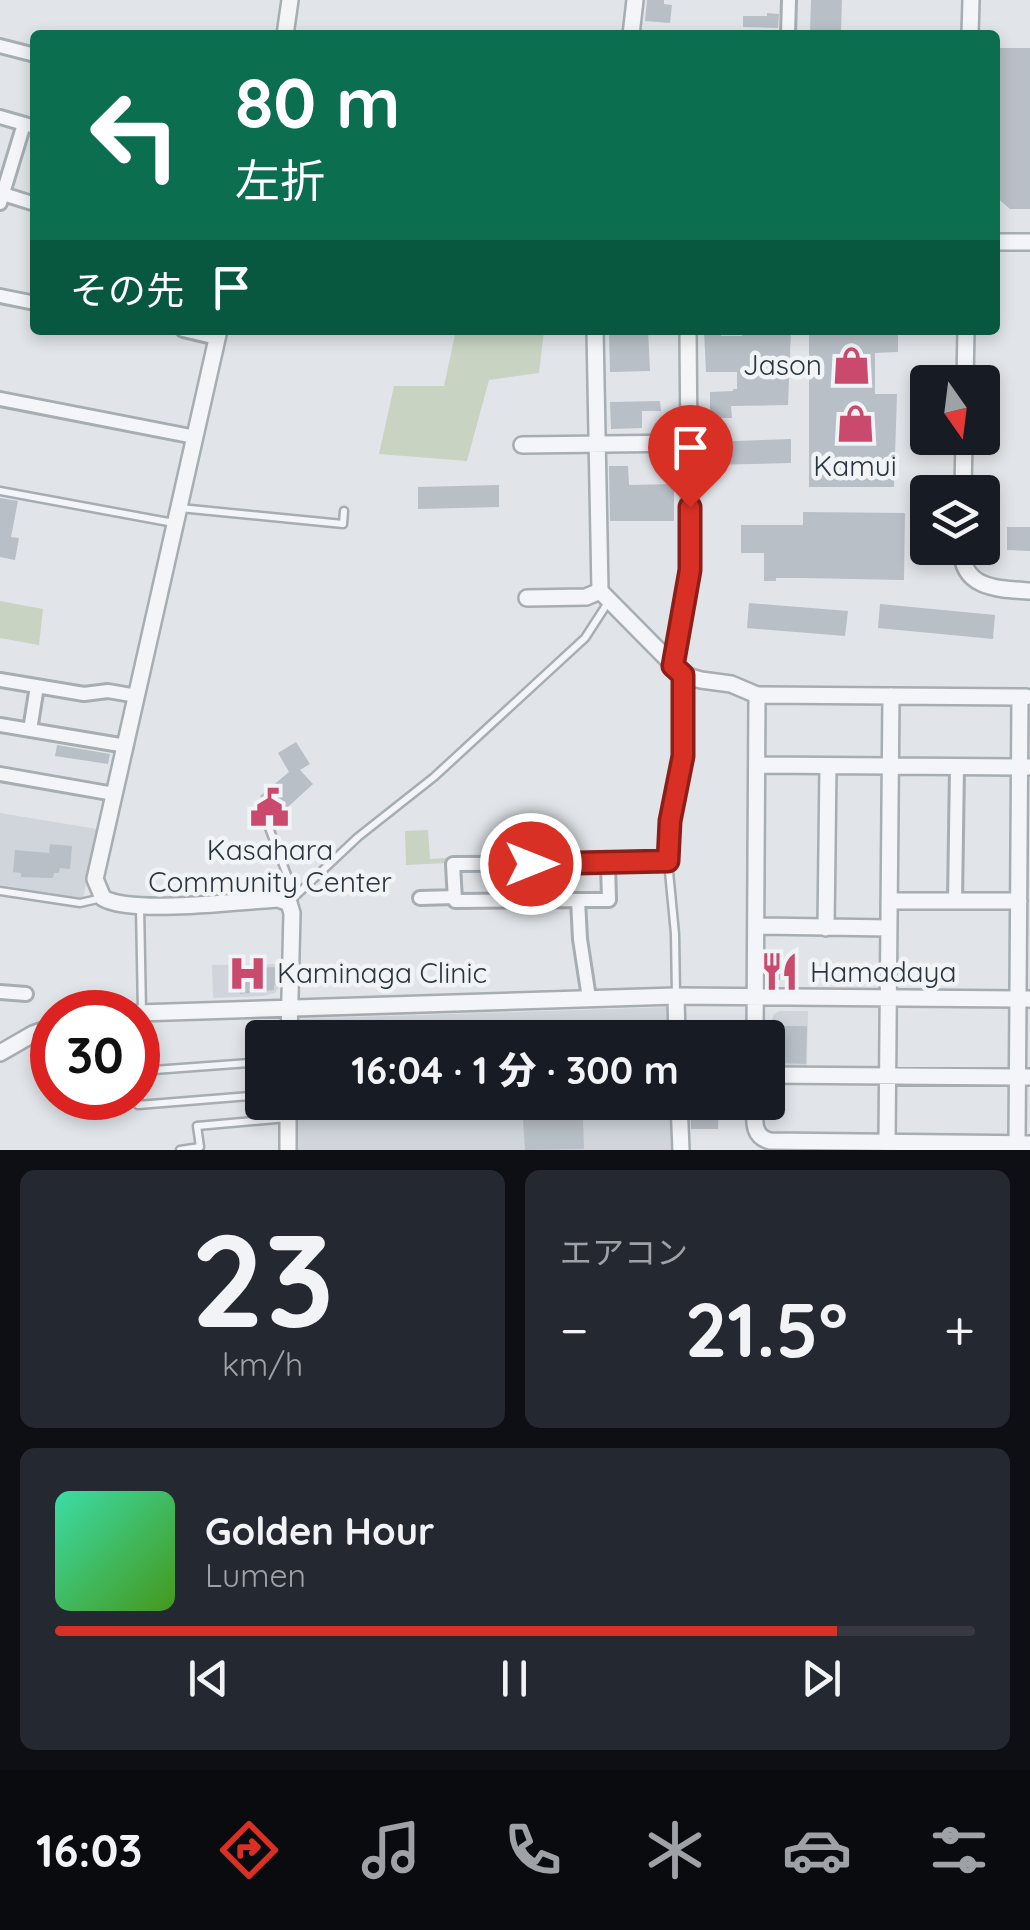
<!DOCTYPE html>
<html lang="ja">
<meta charset="utf-8">
<style>
:root{--surface:#171b24;--page:#242831;--text:#f1f3f6;--muted:#9ea1a6;--line:#363941;--accent:#d93025}
body{margin:0;font-family:Quicksand,"Noto Sans JP",sans-serif;background:var(--page);color:var(--text);height:100vh;display:flex;flex-direction:column;font-size:38px;white-space:nowrap}
*{box-sizing:border-box;margin:0}
p{font-size:32px;color:var(--muted)}
.icon{flex:none;width:55px;height:55px;fill:none;stroke:currentColor;stroke-width:2;stroke-linecap:round;stroke-linejoin:round}
.map{position:relative;height:1150px;overflow:hidden}
.drawer{display:flex;flex-direction:column;gap:20px;padding:20px;background:#0d0f14;flex:1}
.drawer>*{flex:none}
.top-card{position:absolute;left:30px;top:30px;width:970px;height:305px;border-radius:10px;box-shadow:0 5px 15px #0003;background:#0b6e4f;color:#fff;overflow:hidden}
.needle{width:65px;rotate:166deg}
.buttons{position:absolute;left:910px;top:365px;display:grid;gap:20px}
.buttons a{display:grid;place-items:center;width:90px;height:90px;border-radius:10px;background:var(--surface);box-shadow:0 5px 15px #0003;font-size:50px}
.speed{position:absolute;left:30px;top:990px;display:flex;gap:20px;font-size:50px;font-weight:700;text-align:center}
.speed>*{display:grid;place-content:center;width:130px;height:130px;border-radius:50%;background:var(--surface);box-shadow:0 5px 15px #0003;line-height:1}
.speed .limit{border:15px solid #d22;background:#fff;color:#111}
.pin{position:absolute;display:grid;place-items:center;width:85px;height:85px;color:#fff;margin:-102px -42px;border-radius:50% 50% 50% 0;rotate:-45deg;box-shadow:0 0 10px #0007}
.pin .icon{rotate:45deg}
.me{position:absolute;width:110px;margin:-55px;rotate:90deg;stroke-linejoin:round;filter:drop-shadow(0 0 8px #0008)}
.turn{display:flex;align-items:center;gap:35px;height:210px;padding:0 40px;font-size:45px}
.turn .icon{width:130px;height:130px;stroke-width:2.5}
.turn b{display:block;font-size:70px;line-height:85px}
.then{display:flex;align-items:center;height:95px;padding:0 40px;background:#0003;gap:20px;font-size:38px}
.big{font-size:75px;font-weight:800;line-height:1.1}
.drawer .widget{flex:1;display:flex;flex-direction:column;justify-content:center;gap:15px;min-width:0;padding:0 35px;border-radius:15px;background:var(--page)}
.drawer .dial{align-items:center;gap:0}
.dial b{font-size:130px;line-height:1}
.song{display:flex;align-items:center;gap:30px}
.cover{width:120px;height:120px;border-radius:15px;background:linear-gradient(135deg,hsl(160 70% 55%),hsl(100 70% 35%))}
.played{height:10px;border-radius:5px;background:linear-gradient(90deg,var(--accent) 85%,var(--line) 85%)}
.keys{display:flex;justify-content:space-around;direction:ltr}
.heat{display:flex;justify-content:space-between;align-items:center;font-size:55px;direction:ltr}
.drawer .tiles{flex:1;display:grid;gap:20px;grid-template-columns:1fr 1fr}
.widget:last-child{grid-column:span 2}
.trip{position:absolute;left:245px;top:1020px;width:540px;height:100px;border-radius:10px;background:var(--surface);box-shadow:0 5px 15px #0003;font-weight:800;line-height:100px;text-align:center}
.tabs{display:flex;height:160px;justify-content:space-around;align-items:center;background:#090b0e;color:var(--muted)}
.tabs .icon{width:70px;height:70px}
.tabs .active{color:var(--accent)}
.tabs b{font-size:45px;color:var(--text)}
.map>svg:first-child{display:block}
.built{fill:#cfd5db}
.green{fill:#c8d3c2}
.building{fill:#b8bfc6}
.lines{fill:none;stroke-linecap:round;stroke-linejoin:round}
.service-casing{stroke:#a6adb3;stroke-width:11}
.minor-casing{stroke:#a6adb3;stroke-width:18}
.tertiary-casing{stroke:#a6adb3;stroke-width:20}
.service{stroke:#f4f5f8;stroke-width:6}
.minor{stroke:#f4f5f8;stroke-width:12}
.tertiary{stroke:#f4f5f8;stroke-width:15}
.route-casing{stroke:#8d1f18;stroke-width:25}
.route{stroke:#d93025;stroke-width:18}
.labels{text-anchor:middle;stroke-width:9;stroke-linejoin:round;paint-order:stroke}
.poi-label{font-size:28px;fill:#2a3540;stroke:#f0f4f7}
</style>
<div class="map">
<svg width="1030" height="1150" viewBox="0 0 1030 1150">
<rect width="100%" height="100%" fill="#e1e5e9"/>
<path class="built" d="M0,813L97,829L83,898L0,885Z
M283,964L282,982L275,993L263,996L213,998L212,965Z
M667,1007L668,1037H298V1019Z
M780,1011H808L807,1066H769V1027L774,1014Z
M298,1103H671L673,1150H297Z"/>
<path class="green" d="M456,330H544L539,373L489,380L467,461L379,454L394,386H444Z
M0,601L43,609L39,645L0,638Z
M428,830L430,859L447,858V863L406,865L405,831Z"/>
<path class="building" d="M647,0H664V4L672,5L670,23L645,21Z
M811,0H842L841,32H810Z
M767,13L779,14L778,28L743,27V16H767Z
M1000,48H1030V209H1010L995,196Z
M609,330H648L650,371L610,372Z
M742,330H791L788,405L731,406L732,418H710V392L733,391V389H737V372H706L704,331H721V336H742Z
M809,330H898V352L875,353V394H897L894,487H809Z
M660,401L661,411H642V428L611,429L610,402Z
M791,439V463L708,465L707,442Z
M609,466H628L629,485L674,484V521H610Z
M499,485V507L418,509V487Z
M0,498L18,501L11,537L19,538L15,560L0,557Z
M803,512L905,513L904,580L802,578H776V581H764V553H741V525H803Z
M1007,527H1030V551L1007,550Z
M749,603L848,611L845,636L747,628Z
M880,604L995,615L993,639L878,628Z
M296,742L310,764L300,770L313,784L278,816L260,796L289,772L278,753Z
M57,745L110,754L108,764L55,756Z
M50,844L72,846L70,869L60,868L59,873H54L53,878L21,877V873L13,872L15,850L49,853Z
M791,961L790,980H777L773,977L770,962Z
M278,967L279,985H274V990L240,994L239,969Z
M782,1026H807L806,1064L782,1063Z
M565,1102H573L575,1119H583L584,1149L525,1150L523,1120L566,1118Z
M690,1102H719L718,1129H691Z"/>
<g class="lines">
<defs>
<path id="service" d="M0,491L174,523
M180,508L343,524L344,511
M268,825L290,883L289,902
M0,891L80,903L102,898
M289,902L358,837L434,777L585,638L607,604
M140,906L142,1013L138,1105L262,1095
M676,995L675,934L668,861L670,821L683,757V675
M140,1071L262,1062
M180,1150L200,1147L197,1126L287,1118"/>
<path id="minor" d="M788,35L789,0
M0,46L35,55
M0,117L35,127
M0,193L35,204
M0,203L24,124
M0,296L35,303
M183,330L217,338
M0,399L195,437
M0,680L84,694L108,691L137,696
M0,725L126,746
M30,730L37,686
M0,774L114,794
M608,863L668,861
M420,898L455,897
M578,900H609L608,863L453,864L455,901L578,900L580,939L589,998
M955,901L957,767
M0,992L26,994"/>
<path id="tertiary" d="M285,35L290,0
M631,35L635,0
M970,35L971,0
M995,242H1030
M219,330L95,879L103,898C132,915 240,901 278,899L289,903L292,913L289,1038
M595,330L600,591L683,675L701,680L731,684L757,695L755,1038
M965,382L966,330
M522,445L689,443
M963,492L964,438
M962,548C961,589 998,589 1030,591
M527,598L586,597L600,591
M673,666L690,570L688,330
M757,695L1026,697
M758,765L1029,767
M889,901H1019
M756,926L889,928
M826,928L828,766
M676,996L677,1038
M138,1013L676,996L1030,999
M0,1053L33,1034L52,1027
M768,1075L1030,1077
M679,1102L681,1150
M755,1102C755,1119 751,1136 770,1141L1030,1144
M887,1142L891,696
M1017,1144L1020,697
M288,1150V1102"/>
</defs>
<use href="#service" class="service-casing"/>
<use href="#minor" class="minor-casing"/>
<use href="#tertiary" class="tertiary-casing"/>
<use href="#service" class="service"/>
<use href="#minor" class="minor"/>
<use href="#tertiary" class="tertiary"/>
</g>
<g class="lines">
<defs>
<path id="route" d="M531,864L668,861L670,821L683,756V675L673,666L690,570V507"/>
</defs>
<use href="#route" class="route-casing"/>
<use href="#route" class="route"/>
</g>
<defs>
<symbol id="shop-bare" viewBox="-9 -9 18 18"><path d="M-5-2.5h2.3a2.7 3.5 0 0 1 5.4 0H5L5.5 6h-11ZM-1.5-2.5h3a1.5 2.3 0 0 0-3 0Z" fill="#ca4a6d" stroke="#f0f4f7" stroke-width="2.5" paint-order="stroke"/></symbol>
<symbol id="civic-bare" viewBox="-9 -9 18 18"><path d="M-.6-6.5H3V-4.5H.6V-3L4-1V1h2V6H-6V1h2V-1L-.6-3ZM-1.2 2.5V6h2.4V2.5Z" fill="#ca4a6d" stroke="#f0f4f7" stroke-width="2.5" paint-order="stroke"/></symbol>
<symbol id="restaurant-bare" viewBox="-9 -9 18 18"><path d="M-5-6h1v4h1v-4h1v4h1v-4h1v5L-1.5 .5V6h-2V.5L-5-1ZM5-6V6H3V1.5H1.5Q1.5-4 5-6Z" fill="#ca4a6d" stroke="#f0f4f7" stroke-width="2.5" paint-order="stroke"/></symbol>
<symbol id="hospital-bare" viewBox="-9 -9 18 18"><path d="M-5-5h3v3.5h4V-5h3V5h-3V1.5h-4V5h-3Z" fill="#ca4a6d" stroke="#f0f4f7" stroke-width="2.5" paint-order="stroke"/></symbol>
</defs>
<g fill-rule="evenodd">
<use href="#shop-bare" x="824" y="338" width="55" height="55"/>
<use href="#shop-bare" x="828" y="396" width="55" height="55"/>
<use href="#civic-bare" x="242" y="780" width="55" height="55"/>
<use href="#restaurant-bare" x="752" y="944" width="55" height="55"/>
<use href="#hospital-bare" x="220" y="946" width="55" height="55"/>
</g>
<g class="labels">
<g class="poi-label">
<text x="822" y="375" text-anchor="end">Jason</text>
<text x="855" y="476">Kamui</text>
<text x="270" y="860">Kasahara<tspan x="270" dy="32">Community Center</tspan></text>
<text x="810" y="982" text-anchor="start">Hamadaya</text>
<text x="277" y="983" text-anchor="start">Kaminaga Clinic</text>
</g>
</g>
</svg>
<div class="buttons">
<a><svg class="needle" viewBox="-14 -14 28 28"><path d="M0-13l5 13h-10z" fill="#e53935"/><path d="M0 13l5-13h-10z" fill="#9ea1a6"/></svg></a>
<a><svg class="icon" aria-label="layers" viewBox="0 0 24 24"><path d="M12 4l9 5-9 5-9-5zM3 14l9 5 9-5"/></svg></a>
</div>
<div class="speed"><div class="limit">30</div></div>
<div class="pin" style="left:690px;top:507px;background:#d93025"><svg class="icon" aria-label="arrive" viewBox="0 0 24 24"><path d="M6 21V4h12l-3 4 3 4H6"/></svg></div>
<svg class="me" style="left:531px;top:864px" viewBox="-20 -20 40 40"><circle r="17" fill="#d93025" stroke="#fff" stroke-width="3"/><path d="M0-11L8 9 0 5-8 9z" fill="#fff"/></svg>
<div class="trip">16:04 · 1 分 · 300 m</div>
<div class="top-card">
<div class="turn"><svg class="icon" aria-label="left" viewBox="0 0 24 24"><path d="M17 20v-9H6M10 6l-5 5 5 5"/></svg><div><b>80 m</b>左折</div></div>
<div class="then">その先<svg class="icon" aria-label="arrive" viewBox="0 0 24 24"><path d="M6 21V4h12l-3 4 3 4H6"/></svg></div>
</div>
</div>
<section class="drawer">
<div class="tiles">
<div class="widget dial"><b>23</b><p>km/h</p></div>
<div class="widget"><p>エアコン</p>
<div class="heat"><a>−</a><b class="big">21.5°</b><a>+</a></div>
</div>
<div class="widget">
<div class="song"><i class="cover"></i><div><b>Golden Hour</b><p>Lumen</p></div></div>
<div class="played"></div>
<div class="keys"><svg class="icon" aria-label="previous" viewBox="0 0 24 24"><path d="M18 5L8 12l10 7zM5 5v14"/></svg><svg class="icon" aria-label="pause" viewBox="0 0 24 24"><path d="M8 5v14M16 5v14"/></svg><svg class="icon" aria-label="next" viewBox="0 0 24 24"><path d="M6 5l10 7-10 7zM19 5v14"/></svg></div>
</div>
</div>
</section>
<nav class="tabs">
<b>16:03</b>
<svg class="icon active" aria-label="directions" viewBox="0 0 24 24"><path d="M12 3l9 9-9 9-9-9zM9 14v-3h6M13 9l2 2-2 2"/></svg>
<svg class="icon" aria-label="music" viewBox="0 0 24 24"><path d="M9 18V5l10-2v13"/><circle cx="6" cy="18" r="3"/><circle cx="16" cy="16" r="3"/></svg>
<svg class="icon" aria-label="phone" viewBox="0 0 24 24"><path d="M5 4h4l2 5-3 2q2 4 5 5l2-3 5 2v4C11 20 4 13 5 4z"/></svg>
<svg class="icon" aria-label="climate" viewBox="0 0 24 24"><path d="M12 3v18M4 7l16 10M4 17L20 7"/></svg>
<svg class="icon" aria-label="car" viewBox="0 0 24 24"><path d="M5 17H2v-5l4-1 3-4h7l3 4 3 1v5h-3M9 17h6M6 11h13"/><circle cx="7" cy="17" r="2"/><circle cx="17" cy="17" r="2"/></svg>
<svg class="icon" aria-label="filters" viewBox="0 0 24 24"><path d="M4 7h16M4 17h16"/><circle cx="9" cy="7" r="2"/><circle cx="15" cy="17" r="2"/></svg>
</nav>
